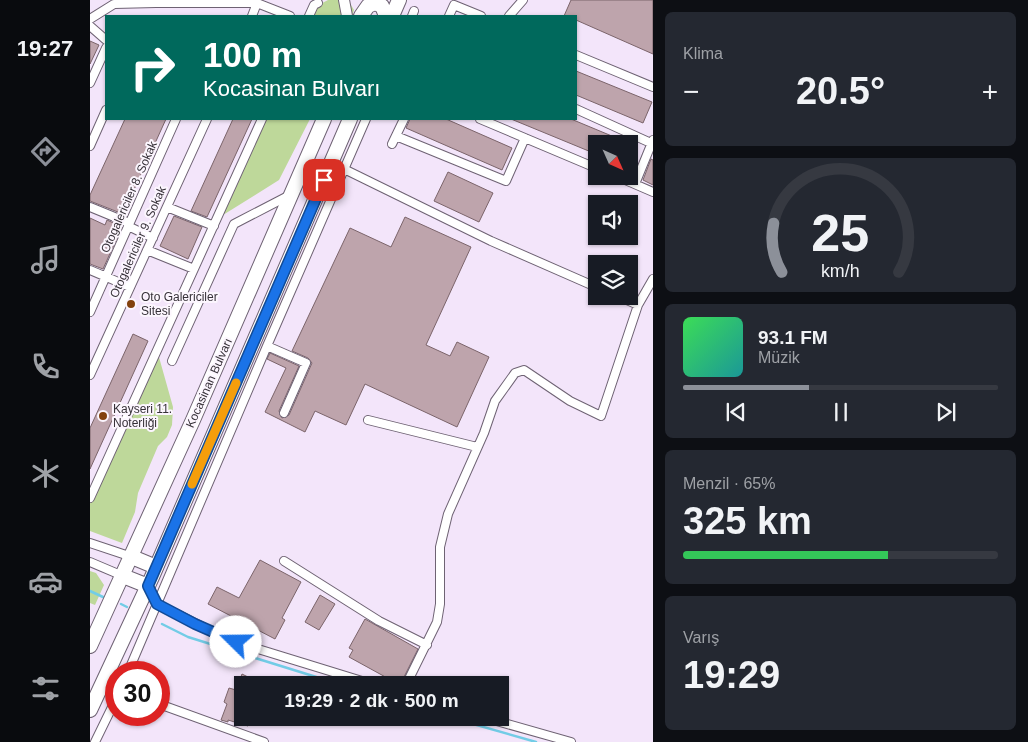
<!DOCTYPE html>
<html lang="tr">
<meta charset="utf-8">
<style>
:root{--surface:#171b24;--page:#242831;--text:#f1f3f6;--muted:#9ea1a6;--line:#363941;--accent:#8c9099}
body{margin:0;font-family:Helvetica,sans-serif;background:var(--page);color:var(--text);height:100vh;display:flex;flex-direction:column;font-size:19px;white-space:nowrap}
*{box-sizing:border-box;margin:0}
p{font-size:16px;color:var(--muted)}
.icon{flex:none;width:28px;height:28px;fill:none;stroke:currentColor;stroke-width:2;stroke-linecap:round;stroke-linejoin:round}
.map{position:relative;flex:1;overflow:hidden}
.side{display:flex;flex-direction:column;gap:12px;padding:12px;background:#0d0f14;width:375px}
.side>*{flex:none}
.top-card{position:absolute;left:15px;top:15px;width:472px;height:105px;border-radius:0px;box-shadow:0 1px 4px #0004;background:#00695c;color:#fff;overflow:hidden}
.needle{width:32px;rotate:135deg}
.tools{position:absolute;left:498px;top:135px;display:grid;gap:10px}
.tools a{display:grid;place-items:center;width:50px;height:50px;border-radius:0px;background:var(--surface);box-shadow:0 1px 4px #0004;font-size:25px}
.speed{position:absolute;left:15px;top:661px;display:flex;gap:10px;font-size:25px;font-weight:700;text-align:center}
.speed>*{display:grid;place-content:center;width:65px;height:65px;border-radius:50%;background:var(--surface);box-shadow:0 1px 4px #0004;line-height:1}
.speed .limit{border:8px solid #d22;background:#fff;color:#111}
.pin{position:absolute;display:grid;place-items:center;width:42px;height:42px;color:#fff;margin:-21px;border-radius:10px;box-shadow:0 2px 8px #0006}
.me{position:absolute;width:55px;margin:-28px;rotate:292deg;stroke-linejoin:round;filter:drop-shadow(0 0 4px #0008)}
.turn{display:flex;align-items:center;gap:18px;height:105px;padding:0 15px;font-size:22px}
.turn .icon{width:65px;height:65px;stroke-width:2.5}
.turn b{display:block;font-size:35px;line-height:42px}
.big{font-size:38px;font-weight:700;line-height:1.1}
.side .widget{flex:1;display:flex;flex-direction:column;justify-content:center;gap:8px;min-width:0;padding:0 18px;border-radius:8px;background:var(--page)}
.side .dial{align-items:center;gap:0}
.dial svg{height:130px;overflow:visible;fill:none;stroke:var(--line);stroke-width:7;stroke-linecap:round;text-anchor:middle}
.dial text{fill:var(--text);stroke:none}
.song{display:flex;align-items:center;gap:15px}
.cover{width:60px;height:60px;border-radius:8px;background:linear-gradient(135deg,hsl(130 70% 55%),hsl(180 70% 35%))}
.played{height:5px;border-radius:2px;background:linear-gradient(90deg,var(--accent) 40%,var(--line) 40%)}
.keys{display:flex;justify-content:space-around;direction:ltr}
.heat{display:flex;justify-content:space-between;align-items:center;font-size:28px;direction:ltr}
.charge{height:8px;border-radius:4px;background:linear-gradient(90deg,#34c759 65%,var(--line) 0)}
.trip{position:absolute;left:144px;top:676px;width:275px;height:50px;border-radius:0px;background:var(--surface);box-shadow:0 1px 4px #0004;font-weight:700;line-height:50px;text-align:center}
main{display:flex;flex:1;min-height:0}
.tab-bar{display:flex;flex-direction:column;width:90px;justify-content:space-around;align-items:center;background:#090b0e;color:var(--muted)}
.tab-bar .icon{width:35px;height:35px}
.tab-bar .selected{color:var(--accent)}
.tab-bar b{font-size:22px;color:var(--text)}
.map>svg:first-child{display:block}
.green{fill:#bed89a}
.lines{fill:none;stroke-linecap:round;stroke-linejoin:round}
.stream{stroke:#72cce6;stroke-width:2.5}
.building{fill:#bea4ac;stroke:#7b646a}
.street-casing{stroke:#6e6273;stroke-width:10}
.secondary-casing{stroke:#6e6273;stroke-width:12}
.highway-casing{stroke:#6e6273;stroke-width:16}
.street{stroke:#fff;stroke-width:8}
.secondary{stroke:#fff;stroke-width:10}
.highway{stroke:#fff;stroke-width:14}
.route-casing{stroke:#114b97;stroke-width:12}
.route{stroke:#1a73e8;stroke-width:9}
.slow{stroke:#f59e0b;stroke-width:9}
.poi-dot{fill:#83420d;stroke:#fcf6fe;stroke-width:2}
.labels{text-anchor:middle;stroke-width:4;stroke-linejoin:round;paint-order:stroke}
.street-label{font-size:12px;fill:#363138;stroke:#fcf6fe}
.poi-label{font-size:12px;fill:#363138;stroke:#fcf6fe;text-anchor:start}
</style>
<main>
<nav class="tab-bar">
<b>19:27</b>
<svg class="icon selected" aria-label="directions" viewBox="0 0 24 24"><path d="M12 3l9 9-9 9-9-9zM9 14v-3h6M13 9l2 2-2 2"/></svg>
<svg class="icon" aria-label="music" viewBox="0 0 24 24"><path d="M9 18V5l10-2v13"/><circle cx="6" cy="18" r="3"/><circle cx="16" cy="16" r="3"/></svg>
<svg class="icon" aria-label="phone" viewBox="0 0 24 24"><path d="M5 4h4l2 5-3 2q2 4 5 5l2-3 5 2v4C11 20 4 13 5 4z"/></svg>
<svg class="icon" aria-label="climate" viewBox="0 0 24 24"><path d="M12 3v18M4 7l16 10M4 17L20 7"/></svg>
<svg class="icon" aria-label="car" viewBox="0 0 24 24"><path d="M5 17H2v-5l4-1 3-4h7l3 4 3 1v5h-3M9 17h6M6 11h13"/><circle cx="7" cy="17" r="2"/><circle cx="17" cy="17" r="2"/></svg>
<svg class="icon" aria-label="filters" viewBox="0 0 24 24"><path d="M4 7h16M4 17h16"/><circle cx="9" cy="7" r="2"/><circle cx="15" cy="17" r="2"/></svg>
</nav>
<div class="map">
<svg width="563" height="742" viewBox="0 0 563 742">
<rect width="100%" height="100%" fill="#f3e5fa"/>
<path class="green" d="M238,0H258L264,10L262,16H219L223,8Z
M175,119H220L189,180L133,215Z
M67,350L83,407L82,425L77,437L68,446L48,493L45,512L32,543L0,531V502Z
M0,571L6,573L14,585L5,605L0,603Z"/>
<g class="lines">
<path class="stream" d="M0,591L13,597
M31,604L37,607
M72,624L98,637L252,685
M362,718L446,742"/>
</g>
<path class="building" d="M481,0H563V54L486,20V16H474Z
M0,41L9,45L0,64Z
M486,71L562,102L553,123L486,95Z
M35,119H76L33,214L0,201V195Z
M143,119H162L117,217L101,211Z
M320,119H356L422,148L412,170L316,128Z
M421,119H481L541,144H506V154Z
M561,159L563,160V185L553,180Z
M358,172L403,193L389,222L344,201Z
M84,216L112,227L98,259L70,246Z
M315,217L381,247L336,345L360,356L367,342L399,357L367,427L275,384L256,425L225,411L215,432L175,412L196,368L177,359L180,353L209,366L189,411L192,418L199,415L222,363L218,358L202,351L260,228L301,247Z
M0,218L15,225L17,220L32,227L13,269L0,264Z
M43,334L58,341L0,469V428Z
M170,560L211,582L192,618L195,620L185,639L118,604L127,587L149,598Z
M230,595L245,604L229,630L215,622Z
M275,619L328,649L310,685L259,657L263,650L259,648Z
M152,674L160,678L157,685H152V718H161L158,726L138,720V722L131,720L137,704L134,702L139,688L146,690Z"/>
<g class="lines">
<defs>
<path id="street" d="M162,16L167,3L166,0
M219,16L224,5L228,3
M322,16L324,11
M359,16L364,5L391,16
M419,16L433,0
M0,19L24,4L66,3H167L200,16
M0,26L16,40
M486,55L563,87
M0,83L16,48
M486,109L563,144
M390,119L506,168
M306,136L416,181L435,138
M302,144L314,119
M0,146L16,110
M254,169L401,241L506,287
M526,176L563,192
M545,184L563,140
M0,207L39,223
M77,207L124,226
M38,226L63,238
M57,250L104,269
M0,270L40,287
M548,305L563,279
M0,312L86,119
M177,346L216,363L194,413
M82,361L144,224L200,195
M0,375L117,119
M278,420L387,447
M0,498L172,119
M0,543L42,557
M194,561L289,621L337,645
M0,562L33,576
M58,586L67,604L125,633L168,649L285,685
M38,672L177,346L276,119
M316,685L347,622L350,604V547L358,514L394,433L405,401L425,373L434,370L480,401L511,416L548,305L528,296
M69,704L174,742
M396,718L481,742
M5,742L26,699"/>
<path id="secondary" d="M254,0L257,16"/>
<path id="highway" d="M271,16L278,6L285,3L292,6L296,16
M302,16L309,0
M42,557L66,567
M33,576L58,586
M0,646L103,420L234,119
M0,710L62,577L260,119"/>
</defs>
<use href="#street" class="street-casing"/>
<use href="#secondary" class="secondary-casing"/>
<use href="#highway" class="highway-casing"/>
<use href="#street" class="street"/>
<use href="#secondary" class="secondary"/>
<use href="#highway" class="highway"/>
</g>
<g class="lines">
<defs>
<path id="route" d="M146,642L105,624L67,604L58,586L234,180"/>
</defs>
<use href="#route" class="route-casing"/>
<use href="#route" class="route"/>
<path class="slow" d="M102,484L146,383"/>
</g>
<g class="poi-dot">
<circle cx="41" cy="304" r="5"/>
<circle cx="13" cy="416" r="5"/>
</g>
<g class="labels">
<g class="street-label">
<text transform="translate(39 197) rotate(-66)" y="4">Otogalericiler 8. Sokak</text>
<text transform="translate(48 242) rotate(-66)" y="4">Otogalericiler 9. Sokak</text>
<text transform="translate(119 383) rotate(-66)" y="4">Kocasinan Bulvarı</text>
</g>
<g class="poi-label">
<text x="51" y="301">Oto Galericiler<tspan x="51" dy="14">Sitesi</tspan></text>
<text x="23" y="413">Kayseri 11.<tspan x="23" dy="14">Noterliği</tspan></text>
</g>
</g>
</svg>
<div class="tools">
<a><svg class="needle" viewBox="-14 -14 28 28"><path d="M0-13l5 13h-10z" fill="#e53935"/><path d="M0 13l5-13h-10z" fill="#9ea1a6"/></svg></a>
<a><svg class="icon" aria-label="sound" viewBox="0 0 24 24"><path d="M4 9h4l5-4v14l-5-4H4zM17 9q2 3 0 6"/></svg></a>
<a><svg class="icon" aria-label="layers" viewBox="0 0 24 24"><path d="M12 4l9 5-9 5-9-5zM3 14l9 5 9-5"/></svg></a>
</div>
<div class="speed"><div class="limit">30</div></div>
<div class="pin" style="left:234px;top:180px;background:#d93025"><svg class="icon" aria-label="arrive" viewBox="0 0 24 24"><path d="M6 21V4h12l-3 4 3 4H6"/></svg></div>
<svg class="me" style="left:146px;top:642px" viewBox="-20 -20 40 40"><circle r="19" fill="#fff"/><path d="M0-13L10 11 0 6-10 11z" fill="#1a73e8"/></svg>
<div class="trip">19:29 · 2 dk · 500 m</div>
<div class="top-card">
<div class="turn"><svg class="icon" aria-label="right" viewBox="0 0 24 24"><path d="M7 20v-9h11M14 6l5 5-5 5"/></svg><div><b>100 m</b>Kocasinan Bulvarı</div></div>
</div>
</div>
<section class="side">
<div class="widget"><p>Klima</p>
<div class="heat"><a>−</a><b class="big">20.5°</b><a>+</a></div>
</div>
<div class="widget dial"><svg viewBox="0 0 100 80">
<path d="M14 69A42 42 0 1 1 86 69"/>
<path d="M14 69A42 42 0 0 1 9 39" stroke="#8c9099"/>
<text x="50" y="56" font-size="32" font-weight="700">25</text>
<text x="50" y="72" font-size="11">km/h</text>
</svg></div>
<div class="widget">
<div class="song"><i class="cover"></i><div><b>93.1 FM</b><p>Müzik</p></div></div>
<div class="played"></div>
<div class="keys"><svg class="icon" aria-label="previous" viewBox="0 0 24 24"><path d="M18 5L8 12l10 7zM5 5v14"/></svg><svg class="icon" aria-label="pause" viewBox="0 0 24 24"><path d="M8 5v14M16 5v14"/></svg><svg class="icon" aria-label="next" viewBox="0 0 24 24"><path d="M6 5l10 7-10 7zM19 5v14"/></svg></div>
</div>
<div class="widget"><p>Menzil · 65%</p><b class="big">325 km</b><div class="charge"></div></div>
<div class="widget"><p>Varış</p><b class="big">19:29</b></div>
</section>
</main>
